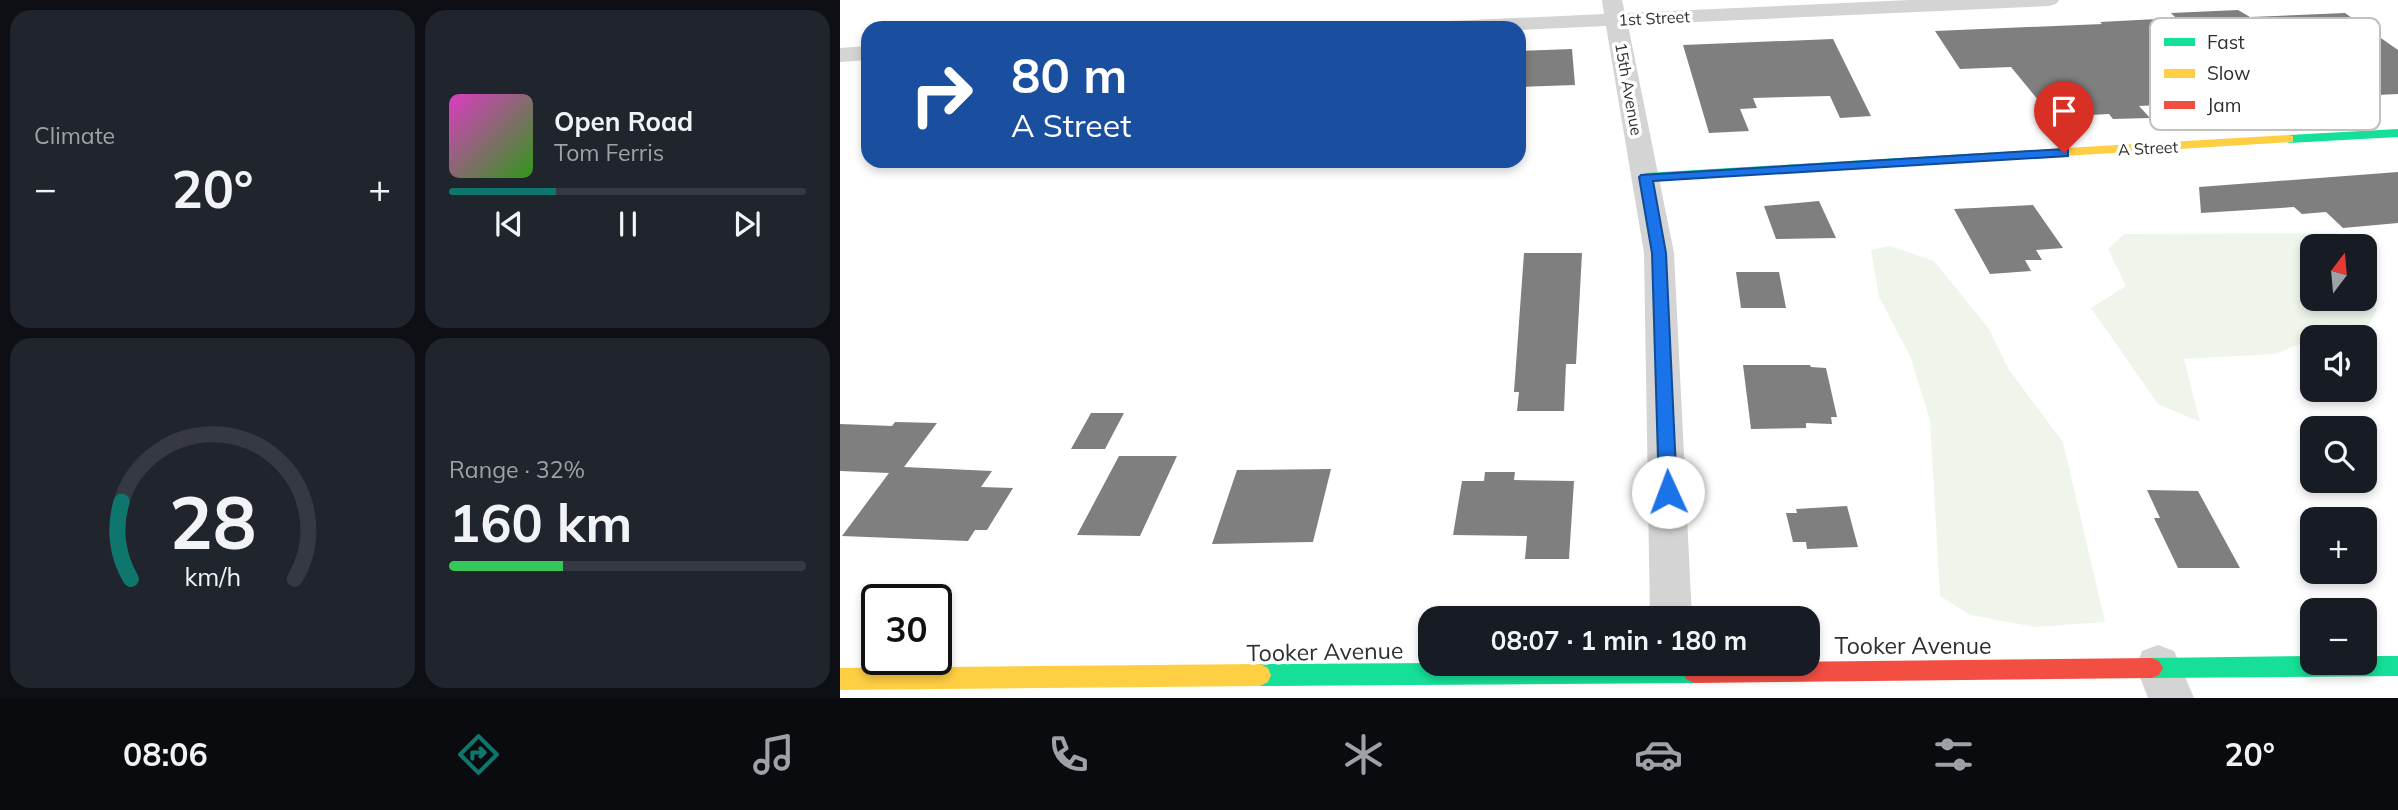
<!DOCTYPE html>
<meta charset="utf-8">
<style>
:root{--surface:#171b24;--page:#20242c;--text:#f1f3f6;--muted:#9ea1a6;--line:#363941;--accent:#0f766e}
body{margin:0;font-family:Mulish,sans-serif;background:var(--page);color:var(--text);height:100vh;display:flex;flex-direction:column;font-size:26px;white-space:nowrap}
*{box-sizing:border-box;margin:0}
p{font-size:23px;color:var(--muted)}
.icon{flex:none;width:38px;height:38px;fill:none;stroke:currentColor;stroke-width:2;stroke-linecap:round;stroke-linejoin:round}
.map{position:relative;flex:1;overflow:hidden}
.details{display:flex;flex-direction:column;gap:10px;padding:10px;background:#0d0f14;width:840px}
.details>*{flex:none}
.banner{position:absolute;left:21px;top:21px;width:665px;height:147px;border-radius:21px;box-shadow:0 4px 10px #0003;background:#1a4fa0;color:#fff;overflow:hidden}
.needle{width:46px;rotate:16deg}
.fabs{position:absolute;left:1460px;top:234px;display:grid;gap:14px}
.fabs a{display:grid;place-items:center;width:77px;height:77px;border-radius:14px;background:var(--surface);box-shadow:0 4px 10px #0003;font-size:35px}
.speed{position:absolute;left:21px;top:584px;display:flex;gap:14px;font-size:35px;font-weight:700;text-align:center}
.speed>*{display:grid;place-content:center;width:91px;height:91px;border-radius:50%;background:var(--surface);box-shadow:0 4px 10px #0003;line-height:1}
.speed .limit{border:4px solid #111;border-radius:10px;background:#fff;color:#111}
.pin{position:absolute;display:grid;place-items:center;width:60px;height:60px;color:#fff;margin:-72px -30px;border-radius:50% 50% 50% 0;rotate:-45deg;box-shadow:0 0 7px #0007}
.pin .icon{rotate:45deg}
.me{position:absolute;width:77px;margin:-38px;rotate:358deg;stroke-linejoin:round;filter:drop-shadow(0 0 5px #0008)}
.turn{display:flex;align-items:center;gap:24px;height:147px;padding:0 35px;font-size:32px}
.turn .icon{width:91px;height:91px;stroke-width:2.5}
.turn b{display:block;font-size:49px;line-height:60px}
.big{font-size:52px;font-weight:700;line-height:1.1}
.details .tile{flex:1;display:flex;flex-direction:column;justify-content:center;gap:10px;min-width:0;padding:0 24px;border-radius:21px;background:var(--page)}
.details .dial{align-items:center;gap:0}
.dial svg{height:182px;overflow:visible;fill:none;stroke:var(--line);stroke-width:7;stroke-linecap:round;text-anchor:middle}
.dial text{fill:var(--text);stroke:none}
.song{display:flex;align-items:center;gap:21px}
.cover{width:84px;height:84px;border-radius:10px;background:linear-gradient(135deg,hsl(310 70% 55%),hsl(110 70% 35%))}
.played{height:7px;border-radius:4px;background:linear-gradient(90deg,var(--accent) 30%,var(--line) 30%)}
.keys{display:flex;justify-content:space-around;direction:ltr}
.heat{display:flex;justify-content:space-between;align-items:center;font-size:38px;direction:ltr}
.charge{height:10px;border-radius:5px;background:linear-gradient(90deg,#34c759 32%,var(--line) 0)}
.details .tiles{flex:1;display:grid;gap:10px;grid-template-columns:repeat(2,1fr)}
.trip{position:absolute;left:578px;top:606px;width:402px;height:70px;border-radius:21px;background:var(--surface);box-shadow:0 4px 10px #0003;font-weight:700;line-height:70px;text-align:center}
.menu{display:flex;height:112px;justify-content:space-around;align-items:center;background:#090b0e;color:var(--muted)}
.menu .icon{width:49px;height:49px}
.menu .selected{color:var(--accent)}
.menu b{font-size:32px;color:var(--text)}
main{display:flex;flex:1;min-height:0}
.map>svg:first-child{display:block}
.green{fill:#f0f5ec}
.building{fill:#7f7f7f}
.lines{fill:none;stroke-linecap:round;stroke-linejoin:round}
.street{fill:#d4d4d4;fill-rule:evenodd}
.fast{fill:#16e098;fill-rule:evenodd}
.slow{fill:#ffcf43;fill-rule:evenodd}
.jam{fill:#f24e42;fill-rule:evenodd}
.route{fill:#1a73e8;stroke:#114b97;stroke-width:2}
.labels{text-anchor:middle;stroke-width:7;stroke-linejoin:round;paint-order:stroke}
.far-street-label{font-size:16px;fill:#2f2f2f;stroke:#fff}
.near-street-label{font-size:23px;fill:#2f2f2f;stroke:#fff}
.key{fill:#fff;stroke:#c1c1c1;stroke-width:2}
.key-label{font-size:19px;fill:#2f2f2f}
</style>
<main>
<section class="details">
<div class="tiles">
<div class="tile"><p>Climate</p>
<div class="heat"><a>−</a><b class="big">20°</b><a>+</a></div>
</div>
<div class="tile">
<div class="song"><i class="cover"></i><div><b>Open Road</b><p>Tom Ferris</p></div></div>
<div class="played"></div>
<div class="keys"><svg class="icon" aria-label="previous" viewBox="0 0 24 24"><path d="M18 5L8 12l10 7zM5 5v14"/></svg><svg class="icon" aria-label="pause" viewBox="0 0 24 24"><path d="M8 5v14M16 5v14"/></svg><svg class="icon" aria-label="next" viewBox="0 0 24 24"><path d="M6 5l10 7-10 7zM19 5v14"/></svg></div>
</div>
<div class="tile dial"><svg viewBox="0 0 100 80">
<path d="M14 69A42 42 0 1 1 86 69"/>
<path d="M14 69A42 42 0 0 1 10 35" stroke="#0f766e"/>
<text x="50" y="56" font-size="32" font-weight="700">28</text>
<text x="50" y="72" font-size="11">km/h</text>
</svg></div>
<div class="tile"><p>Range · 32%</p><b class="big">160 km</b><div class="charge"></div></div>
</div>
</section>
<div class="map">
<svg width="1558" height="698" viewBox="0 0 1558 698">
<rect width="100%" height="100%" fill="#fff"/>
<path class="green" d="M1497,233L1521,247H1472V299H1524V286L1537,310L1525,331L1479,336L1436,354L1344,359L1360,422L1318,404L1251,308L1286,286L1268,249L1284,234Z
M1050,246L1094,261L1149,329L1169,370L1223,442L1265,622L1195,627L1130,615L1100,596L1090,420L1070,356L1039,297L1031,250Z"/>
<path class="building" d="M1398,10L1410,17L1505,13L1558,50V94L1299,106L1310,118L1273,119L1269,114L1212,117L1171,67L1120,69L1095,31L1262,24L1260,22L1336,18L1331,13Z
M993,39L1031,116L1000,118L990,96L913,98L917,108L900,109L909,131L869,133L843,45Z
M732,49L735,85L679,87V51Z
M1558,172V223L1503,228L1486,212L1462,214L1454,207L1361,213L1359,187Z
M979,201L996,238L936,239L924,206Z
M1193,205L1223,248L1196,250L1202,260H1185L1191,271L1150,274L1114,209Z
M684,253H742L736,364H726L724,411H677L679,392H674Z
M896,272H939L946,308H901Z
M903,365H970L971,367L986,368L997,417H991L992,424L966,423V428L911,429Z
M251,413H284L265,449H231Z
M55,422L97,423L64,467L152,471L141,487L173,488L147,530H135L128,541L2,536L49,473L0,471V424L52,426Z
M279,456H337L300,536L237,535Z
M491,469L473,542L372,544L397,470Z
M645,472H675L674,480L734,481L729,559H685L687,536L613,535L622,481H644Z
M1307,490L1358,491L1400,568H1338L1314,518H1320Z
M1007,506L1018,547L967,549L966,542H953L946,513H957L956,509Z"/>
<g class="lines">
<path class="street" d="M762,0H782L785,13L1070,0H1219L1216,4L1209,6L788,25L834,253L852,618H810L804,253L766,26L679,30V28H577L580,23L588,22L764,14Z
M28,46V60L0,62V48Z
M1318,645L1334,651L1354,698H1308L1296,667L1302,651Z"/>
<path class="fast" d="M1558,129V137L1449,143L1443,139L1449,135Z
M1143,153L1149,157L1147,160L806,181L800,177L806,173Z
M1472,656V663H1524V656H1558V676L1312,678L1305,675L1301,668L1305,661L1312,658Z
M596,663H858L865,672L862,679L854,683L420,686L412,682L409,675L412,668L420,664Z"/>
<path class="slow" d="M1449,135L1453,136V142L1143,161L1137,157L1143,153Z
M420,664L428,668L431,675L428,682L420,686L0,690V668Z"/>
<path class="jam" d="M1312,658L1319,661L1323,668L1319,675L1312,678L854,683L846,679L843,672L850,663Z"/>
</g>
<path class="route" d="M1224,149L1228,150V156L813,181L826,253L837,492L834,498L828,500L821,498L819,492L812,253L799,177L801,175Z"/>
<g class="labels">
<g class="far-street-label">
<text transform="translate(814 18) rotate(-3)" y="6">1st Street</text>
<text transform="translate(789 89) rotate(80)" y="6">15th Avenue</text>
<text transform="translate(1308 148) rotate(-3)" y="6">A Street</text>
</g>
<g class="near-street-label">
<text x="1073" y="654">Tooker Avenue</text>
<text transform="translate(485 652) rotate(-1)" y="8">Tooker Avenue</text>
</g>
</g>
<rect x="1310" y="18" width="230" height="112" rx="10" class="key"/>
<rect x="1324" y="38" width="31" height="8" fill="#16e098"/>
<rect x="1324" y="69" width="31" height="9" fill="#ffcf43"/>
<rect x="1324" y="101" width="31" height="8" fill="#f24e42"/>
<g class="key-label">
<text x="1367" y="49">Fast</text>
<text x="1367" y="80">Slow</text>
<text x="1367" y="112">Jam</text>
</g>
</svg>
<div class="fabs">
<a><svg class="needle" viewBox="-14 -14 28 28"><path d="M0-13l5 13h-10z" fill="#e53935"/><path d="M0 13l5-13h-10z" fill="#9ea1a6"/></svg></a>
<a><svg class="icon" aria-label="sound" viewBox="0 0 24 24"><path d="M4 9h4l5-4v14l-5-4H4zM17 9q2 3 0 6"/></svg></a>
<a><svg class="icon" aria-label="search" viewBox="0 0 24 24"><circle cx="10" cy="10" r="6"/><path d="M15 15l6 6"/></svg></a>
<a>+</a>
<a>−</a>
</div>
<div class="speed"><div class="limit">30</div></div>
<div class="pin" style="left:1224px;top:153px;background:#d93025"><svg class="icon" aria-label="arrive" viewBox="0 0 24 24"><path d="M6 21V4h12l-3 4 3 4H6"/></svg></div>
<svg class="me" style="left:828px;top:492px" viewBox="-20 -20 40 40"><circle r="19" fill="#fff"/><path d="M0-13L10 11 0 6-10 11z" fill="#1a73e8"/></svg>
<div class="trip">08:07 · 1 min · 180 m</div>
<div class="banner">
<div class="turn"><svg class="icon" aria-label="right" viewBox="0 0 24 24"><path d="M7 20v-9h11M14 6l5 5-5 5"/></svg><div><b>80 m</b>A Street</div></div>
</div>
</div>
</main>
<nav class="menu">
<b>08:06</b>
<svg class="icon selected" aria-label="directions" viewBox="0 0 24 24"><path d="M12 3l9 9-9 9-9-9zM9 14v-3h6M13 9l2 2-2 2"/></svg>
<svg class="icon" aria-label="music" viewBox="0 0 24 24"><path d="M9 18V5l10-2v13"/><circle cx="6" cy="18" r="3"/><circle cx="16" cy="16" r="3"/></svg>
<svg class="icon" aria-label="phone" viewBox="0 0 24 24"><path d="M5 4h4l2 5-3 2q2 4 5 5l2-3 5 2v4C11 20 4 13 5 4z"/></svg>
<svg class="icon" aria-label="climate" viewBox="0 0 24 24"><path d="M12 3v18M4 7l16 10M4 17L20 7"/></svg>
<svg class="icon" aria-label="car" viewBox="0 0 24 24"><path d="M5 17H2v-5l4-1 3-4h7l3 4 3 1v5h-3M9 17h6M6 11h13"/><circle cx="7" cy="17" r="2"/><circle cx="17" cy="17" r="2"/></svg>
<svg class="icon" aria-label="filters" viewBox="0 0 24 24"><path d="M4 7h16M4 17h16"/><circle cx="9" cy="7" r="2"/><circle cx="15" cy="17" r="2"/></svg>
<b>20°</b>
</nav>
